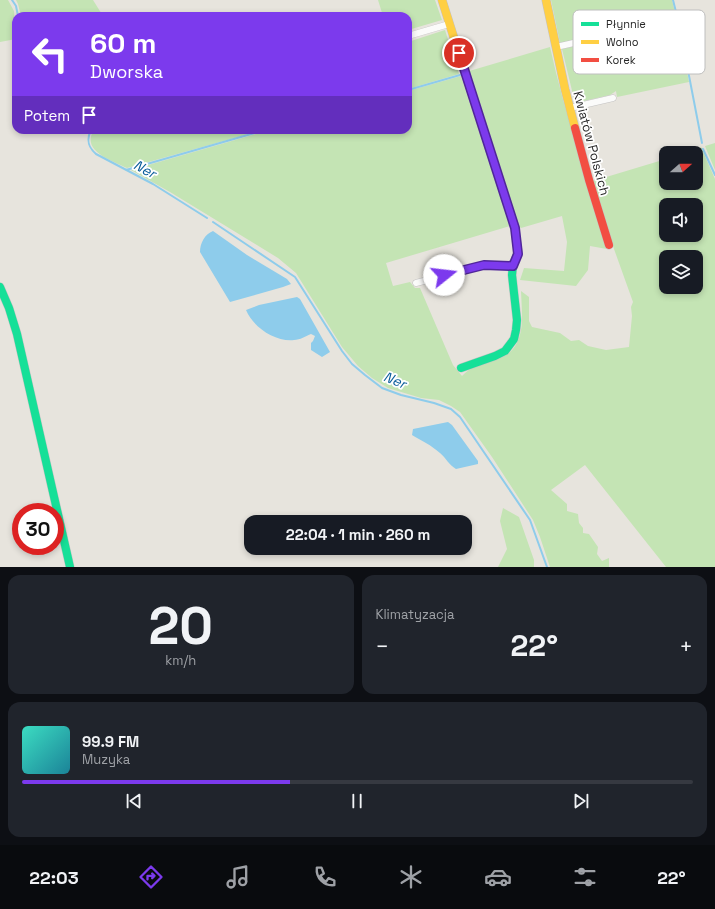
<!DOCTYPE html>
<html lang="pl">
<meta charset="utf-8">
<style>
:root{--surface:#171b24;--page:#20242c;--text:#f1f3f6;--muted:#9ea1a6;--line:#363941;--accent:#7c3aed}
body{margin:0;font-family:"Space Grotesk",sans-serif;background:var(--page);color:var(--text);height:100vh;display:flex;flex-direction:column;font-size:15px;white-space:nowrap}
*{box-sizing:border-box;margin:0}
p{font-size:13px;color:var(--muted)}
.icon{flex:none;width:22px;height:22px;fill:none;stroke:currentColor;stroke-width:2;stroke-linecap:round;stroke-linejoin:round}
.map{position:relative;height:567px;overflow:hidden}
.side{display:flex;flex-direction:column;gap:8px;padding:8px;background:#0d0f14;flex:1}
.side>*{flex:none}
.guide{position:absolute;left:12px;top:12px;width:400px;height:122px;border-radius:12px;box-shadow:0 2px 6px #0003;background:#7c3aed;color:#fff;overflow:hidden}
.needle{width:26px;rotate:69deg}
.buttons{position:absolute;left:659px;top:146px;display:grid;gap:8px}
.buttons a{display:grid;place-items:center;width:44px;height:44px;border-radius:8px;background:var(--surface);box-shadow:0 2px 6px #0003;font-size:20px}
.speed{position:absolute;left:12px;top:503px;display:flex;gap:8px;font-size:20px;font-weight:700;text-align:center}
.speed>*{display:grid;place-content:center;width:52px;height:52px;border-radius:50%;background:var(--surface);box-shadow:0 2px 6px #0003;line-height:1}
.speed .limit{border:6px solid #d22;background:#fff;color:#111}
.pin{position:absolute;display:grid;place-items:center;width:34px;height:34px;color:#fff;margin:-17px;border:2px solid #fff;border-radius:50%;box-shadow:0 1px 4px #0007}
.me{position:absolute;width:44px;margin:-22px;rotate:74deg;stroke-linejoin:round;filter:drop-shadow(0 0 3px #0008)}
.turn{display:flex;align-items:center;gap:14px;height:84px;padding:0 12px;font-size:18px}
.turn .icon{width:52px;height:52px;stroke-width:2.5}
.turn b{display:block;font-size:28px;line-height:34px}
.then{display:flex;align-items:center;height:38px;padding:0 12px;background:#0003;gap:8px;font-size:15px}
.big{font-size:30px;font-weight:600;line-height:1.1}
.side .tile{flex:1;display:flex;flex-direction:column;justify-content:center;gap:6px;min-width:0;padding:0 14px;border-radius:12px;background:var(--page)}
.side .dial{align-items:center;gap:0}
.dial b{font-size:52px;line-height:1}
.song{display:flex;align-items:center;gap:12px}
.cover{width:48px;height:48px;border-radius:6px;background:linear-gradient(135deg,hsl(170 70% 55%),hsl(190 70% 35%))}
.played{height:4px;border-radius:2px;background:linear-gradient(90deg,var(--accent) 40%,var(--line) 40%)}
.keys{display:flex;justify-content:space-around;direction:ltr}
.heat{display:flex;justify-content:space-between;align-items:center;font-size:22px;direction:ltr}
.side .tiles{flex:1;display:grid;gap:8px;grid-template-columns:1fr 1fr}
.tile:last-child{grid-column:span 2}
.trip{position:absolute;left:244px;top:515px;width:228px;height:40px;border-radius:12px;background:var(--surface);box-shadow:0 2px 6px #0003;font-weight:600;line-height:40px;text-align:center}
.menu{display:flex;height:64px;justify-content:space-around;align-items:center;background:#090b0e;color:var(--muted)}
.menu .icon{width:28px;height:28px}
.menu .active{color:var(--accent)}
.menu b{font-size:18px;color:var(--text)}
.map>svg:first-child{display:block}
.green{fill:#c4e4b4;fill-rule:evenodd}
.water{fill:#8ecceb}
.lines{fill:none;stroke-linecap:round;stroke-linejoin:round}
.stream{stroke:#8ecceb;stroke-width:2}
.street-casing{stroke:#c4c3c3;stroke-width:7}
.fast-casing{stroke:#c4c3c3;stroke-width:9}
.slow-casing{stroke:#c4c3c3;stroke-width:9}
.jam-casing{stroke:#c4c3c3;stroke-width:9}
.street{stroke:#fbfbfa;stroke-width:6}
.fast{stroke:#16e098;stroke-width:8}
.slow{stroke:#ffcf43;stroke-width:8}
.jam{stroke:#f24e42;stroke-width:8}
.route-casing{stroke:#51269a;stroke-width:10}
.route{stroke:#7c3aed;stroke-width:7}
.labels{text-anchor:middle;stroke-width:3.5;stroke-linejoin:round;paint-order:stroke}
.street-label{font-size:13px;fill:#282828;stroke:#fff}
.water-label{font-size:14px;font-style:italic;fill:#0a5d9b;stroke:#fff}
.key{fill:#fff;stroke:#bebebe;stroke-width:1}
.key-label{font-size:11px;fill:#282828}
</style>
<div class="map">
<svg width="715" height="567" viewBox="0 0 715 567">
<rect width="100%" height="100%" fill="#e7e4dd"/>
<path class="green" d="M0,0H8L14,11L16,39L0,42Z
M16,0H93L103,16H21L18,4Z
M378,0H435L442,20L408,30V16H383Z
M551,0H672L677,21L604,36L603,30L597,35L560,43Z
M445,30L459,74L408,89V42Z
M598,41L606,43L611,67L683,51L689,82L617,97L616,91L610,95L575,103L562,49Z
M550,47C565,115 588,181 607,249L590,246L588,270L576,286L520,280L524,268L564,271L567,242L562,216L521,228L516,224L466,72Z
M461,76L510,226L386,263L393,286L410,282L415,288H420L453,365L462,376C470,367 481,364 492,361C528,352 522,319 521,291L529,297V321L532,327L560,333L571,341L579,340L588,346L606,350L629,347L632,316L631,307L633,302L614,249L593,181L666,159V183H696V153H685L701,147L715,179V567H666L585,465L551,490L567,504V511L578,514L579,523L583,528V533L589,534L598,547L597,554L602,561L609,558V567H550L540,537L533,520L492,457L460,412L451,406L439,400L421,398L388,388L372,378L358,366L342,347L296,273L278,258L170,192L131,170L270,130H408V91ZM666,205H696V235H666ZM666,257H696V287H666Z
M94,130H263L127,168C113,161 80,151 94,130Z
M715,143V170L705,146Z
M503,508L519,517L534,560V567H498L507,549L500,521Z"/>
<path class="water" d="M213,231L247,255L287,279L291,284L283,287L230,302L200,252C200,243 205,234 213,231Z
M297,297L300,299L330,352L322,357L311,350V343L313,341L315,336L311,334C306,336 300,340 294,340C275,342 253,327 246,310L259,305Z
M448,422L452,425L478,461V464L456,469C449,465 446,458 440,453C431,445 422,441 412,435L413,429Z"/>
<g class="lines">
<path class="stream" d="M12,0L16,6L18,16
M673,0L679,24L702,143
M408,90L460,75
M91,130C86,140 88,147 96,154L153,184L207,218
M703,149L715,175
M126,170L265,130
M213,222L295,277L342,351L352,364L365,375L382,388L401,395L434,403L451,409L460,417L530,520L547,567"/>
<defs>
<path id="street" d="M408,36L449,24
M556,47L600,37
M570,108L613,98
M416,283L485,265L513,266"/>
<path id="fast" d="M0,287L9,308L17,334L70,567
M461,368L495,356L505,351L514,339L516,330L517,320L512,275L513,265L518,252L515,228L484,133"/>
<path id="slow" d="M442,0L484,133
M546,0L565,89L575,128"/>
<path id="jam" d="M575,128L589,180L609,245"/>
</defs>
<use href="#street" class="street-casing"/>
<use href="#fast" class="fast-casing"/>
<use href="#slow" class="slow-casing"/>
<use href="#jam" class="jam-casing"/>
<use href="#street" class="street"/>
<use href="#fast" class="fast"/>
<use href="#slow" class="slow"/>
<use href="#jam" class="jam"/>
</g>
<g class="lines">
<defs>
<path id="route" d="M444,275L484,265L513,266L518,254L515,228L459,53"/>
</defs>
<use href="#route" class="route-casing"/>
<use href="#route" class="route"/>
</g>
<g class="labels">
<g class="street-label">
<text transform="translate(592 143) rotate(75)" y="5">Kwiatów Polskich</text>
</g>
<g class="water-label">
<text transform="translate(145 169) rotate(28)" y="5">Ner</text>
<text transform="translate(395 380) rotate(22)" y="5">Ner</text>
</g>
</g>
<rect x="573" y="10" width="132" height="64" rx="6" class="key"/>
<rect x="581" y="22" width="18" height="4" fill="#16e098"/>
<rect x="581" y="40" width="18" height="4" fill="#ffcf43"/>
<rect x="581" y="58" width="18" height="4" fill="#f24e42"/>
<g class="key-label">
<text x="606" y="28">Płynnie</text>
<text x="606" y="46">Wolno</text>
<text x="606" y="64">Korek</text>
</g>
</svg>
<div class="buttons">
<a><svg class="needle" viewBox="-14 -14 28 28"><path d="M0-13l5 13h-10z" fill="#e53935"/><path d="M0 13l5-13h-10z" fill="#9ea1a6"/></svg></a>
<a><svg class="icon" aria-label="sound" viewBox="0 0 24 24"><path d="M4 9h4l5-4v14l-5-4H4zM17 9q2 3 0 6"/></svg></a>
<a><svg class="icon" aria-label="layers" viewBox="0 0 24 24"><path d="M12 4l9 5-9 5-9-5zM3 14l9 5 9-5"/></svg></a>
</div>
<div class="speed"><div class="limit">30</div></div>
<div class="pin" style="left:459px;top:53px;background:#d93025"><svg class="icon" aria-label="arrive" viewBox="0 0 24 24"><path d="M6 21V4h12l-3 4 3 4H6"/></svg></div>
<svg class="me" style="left:444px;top:275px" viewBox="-20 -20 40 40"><circle r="19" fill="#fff"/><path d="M0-13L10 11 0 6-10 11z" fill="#7c3aed"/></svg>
<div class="trip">22:04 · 1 min · 260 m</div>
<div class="guide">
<div class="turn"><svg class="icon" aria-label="left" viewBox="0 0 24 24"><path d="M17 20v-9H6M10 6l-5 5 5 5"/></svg><div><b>60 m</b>Dworska</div></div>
<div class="then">Potem<svg class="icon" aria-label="arrive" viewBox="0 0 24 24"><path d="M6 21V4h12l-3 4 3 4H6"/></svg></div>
</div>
</div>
<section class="side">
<div class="tiles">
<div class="tile dial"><b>20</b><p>km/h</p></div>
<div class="tile"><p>Klimatyzacja</p>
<div class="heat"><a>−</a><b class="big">22°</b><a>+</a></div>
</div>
<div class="tile">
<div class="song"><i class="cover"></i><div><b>99.9 FM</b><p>Muzyka</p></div></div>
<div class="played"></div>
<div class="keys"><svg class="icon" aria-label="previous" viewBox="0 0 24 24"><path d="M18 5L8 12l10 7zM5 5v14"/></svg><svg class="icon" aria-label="pause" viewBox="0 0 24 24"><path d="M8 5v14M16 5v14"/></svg><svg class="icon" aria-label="next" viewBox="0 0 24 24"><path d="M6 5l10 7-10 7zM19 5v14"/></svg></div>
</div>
</div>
</section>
<nav class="menu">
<b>22:03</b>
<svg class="icon active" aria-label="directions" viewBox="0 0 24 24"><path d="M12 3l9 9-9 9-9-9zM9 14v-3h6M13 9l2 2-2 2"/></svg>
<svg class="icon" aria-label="music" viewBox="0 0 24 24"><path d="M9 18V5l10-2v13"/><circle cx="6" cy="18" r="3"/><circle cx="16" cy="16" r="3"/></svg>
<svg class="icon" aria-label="phone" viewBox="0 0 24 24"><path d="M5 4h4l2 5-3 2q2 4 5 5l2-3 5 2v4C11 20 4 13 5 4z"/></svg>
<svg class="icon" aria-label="climate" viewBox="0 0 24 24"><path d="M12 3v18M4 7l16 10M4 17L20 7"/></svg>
<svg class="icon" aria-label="car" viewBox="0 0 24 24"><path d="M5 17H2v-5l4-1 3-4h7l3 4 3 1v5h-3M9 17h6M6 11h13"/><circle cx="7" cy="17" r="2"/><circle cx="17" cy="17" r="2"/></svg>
<svg class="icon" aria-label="filters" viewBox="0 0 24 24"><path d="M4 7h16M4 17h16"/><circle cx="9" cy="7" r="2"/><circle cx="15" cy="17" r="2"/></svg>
<b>22°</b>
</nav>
